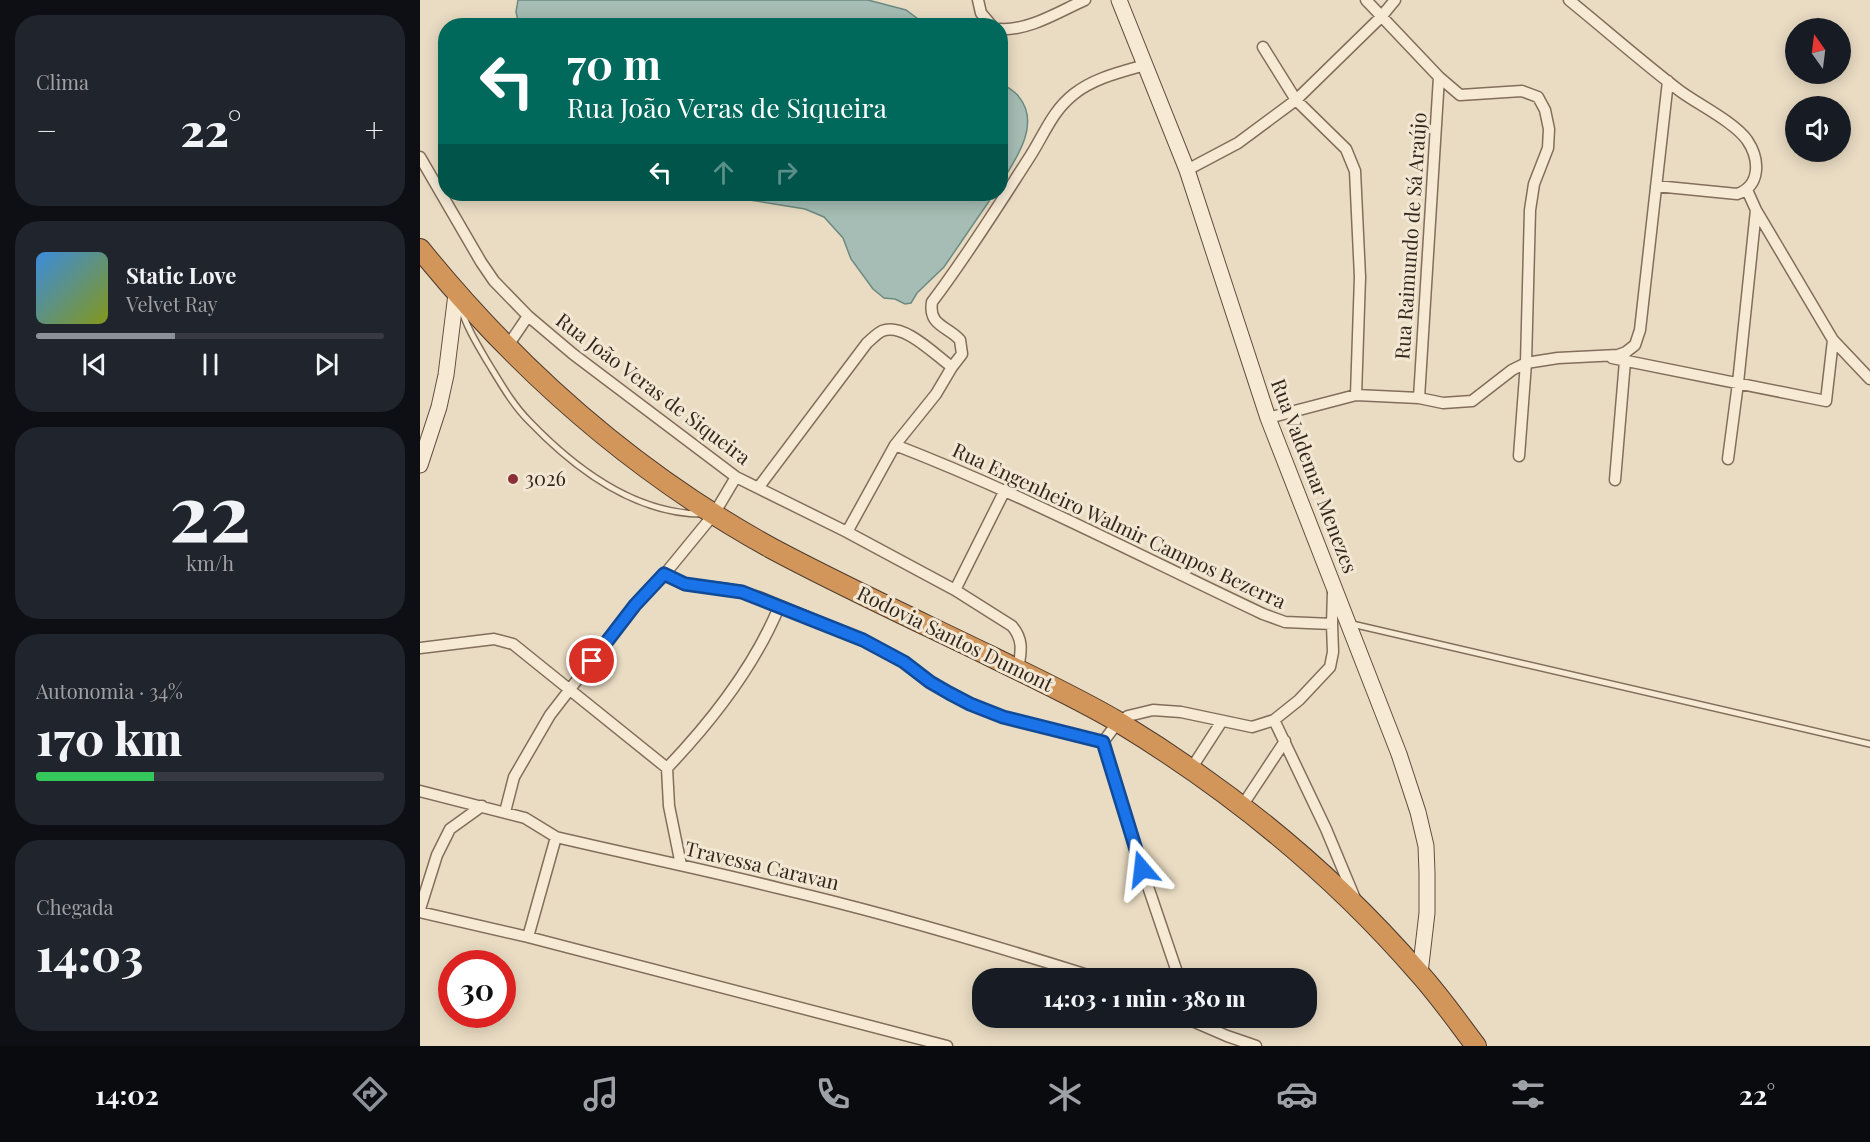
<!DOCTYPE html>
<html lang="pt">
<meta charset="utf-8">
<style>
:root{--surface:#171b24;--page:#20242c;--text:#f1f3f6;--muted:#9ea1a6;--line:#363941;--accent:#8c9099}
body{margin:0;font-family:"Playfair Display",serif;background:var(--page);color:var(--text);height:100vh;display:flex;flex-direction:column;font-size:22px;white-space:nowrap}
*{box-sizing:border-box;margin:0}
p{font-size:20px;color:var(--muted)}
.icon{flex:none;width:33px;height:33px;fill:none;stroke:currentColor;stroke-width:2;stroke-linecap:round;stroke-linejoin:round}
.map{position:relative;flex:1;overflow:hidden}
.sheet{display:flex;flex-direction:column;gap:15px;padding:15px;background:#0d0f14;width:420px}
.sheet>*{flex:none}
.hud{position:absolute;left:18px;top:18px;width:570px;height:183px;border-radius:24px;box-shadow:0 3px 15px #0003;background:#00695c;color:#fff;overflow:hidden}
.needle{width:39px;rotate:346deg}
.fabs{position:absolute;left:1365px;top:18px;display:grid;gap:12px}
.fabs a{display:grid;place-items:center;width:66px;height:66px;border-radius:50%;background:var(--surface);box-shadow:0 3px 15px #0003;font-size:30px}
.speed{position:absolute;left:18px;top:950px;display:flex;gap:12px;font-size:30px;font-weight:700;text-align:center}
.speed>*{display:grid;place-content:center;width:78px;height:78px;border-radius:50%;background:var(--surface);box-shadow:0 3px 15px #0003;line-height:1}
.speed .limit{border:9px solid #d22;background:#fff;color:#111}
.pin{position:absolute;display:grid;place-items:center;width:51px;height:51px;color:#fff;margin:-26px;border:3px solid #fff;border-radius:50%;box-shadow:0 2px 6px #0007}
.me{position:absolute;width:66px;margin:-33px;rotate:343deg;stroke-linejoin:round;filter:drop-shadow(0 0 4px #0008)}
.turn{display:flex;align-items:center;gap:21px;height:126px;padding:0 30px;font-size:27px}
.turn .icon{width:78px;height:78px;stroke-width:2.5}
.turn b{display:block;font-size:42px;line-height:51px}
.lanes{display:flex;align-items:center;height:57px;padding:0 30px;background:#0003;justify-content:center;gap:30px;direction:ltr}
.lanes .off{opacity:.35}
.big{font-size:45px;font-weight:800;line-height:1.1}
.sheet .tile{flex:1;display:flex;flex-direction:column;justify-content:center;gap:9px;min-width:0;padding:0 21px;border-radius:24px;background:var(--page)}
.sheet .dial{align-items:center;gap:0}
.dial b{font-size:78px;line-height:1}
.song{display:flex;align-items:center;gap:18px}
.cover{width:72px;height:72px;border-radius:9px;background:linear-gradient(135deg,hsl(210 70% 55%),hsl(70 70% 35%))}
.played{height:6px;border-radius:3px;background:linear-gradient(90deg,var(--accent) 40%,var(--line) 40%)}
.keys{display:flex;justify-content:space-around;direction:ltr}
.heat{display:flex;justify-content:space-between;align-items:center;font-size:33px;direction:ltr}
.charge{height:9px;border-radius:4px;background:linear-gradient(90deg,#34c759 34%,var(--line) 0)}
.trip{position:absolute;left:552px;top:968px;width:345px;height:60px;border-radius:24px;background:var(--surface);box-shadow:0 3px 15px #0003;font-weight:800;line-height:60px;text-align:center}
.tab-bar{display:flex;height:96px;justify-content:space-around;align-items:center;background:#090b0e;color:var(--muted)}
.tab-bar .icon{width:42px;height:42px}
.tab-bar .current{color:var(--accent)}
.tab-bar b{font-size:27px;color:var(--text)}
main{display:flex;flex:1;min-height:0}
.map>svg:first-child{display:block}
.water{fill:#a5bdb4;stroke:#6d8a81;stroke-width:1.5}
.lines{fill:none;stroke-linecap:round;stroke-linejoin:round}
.lane-casing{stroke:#826e5b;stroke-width:8}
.street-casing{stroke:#826e5b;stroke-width:13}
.secondary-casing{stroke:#644f3f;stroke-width:17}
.highway-casing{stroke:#503d2f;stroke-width:22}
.lane{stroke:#f6ead5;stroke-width:5}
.street{stroke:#f6ead5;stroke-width:10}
.secondary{stroke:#f6ead5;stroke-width:15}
.highway{stroke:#d3965a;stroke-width:20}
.route-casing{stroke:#114b97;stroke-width:15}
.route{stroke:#1a73e8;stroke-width:10}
.poi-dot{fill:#8c3037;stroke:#f2e7d2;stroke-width:2}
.labels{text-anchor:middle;stroke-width:6;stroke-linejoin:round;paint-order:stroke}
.street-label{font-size:20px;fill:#34271e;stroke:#f2e7d2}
.poi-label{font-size:20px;fill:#34271e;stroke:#f2e7d2;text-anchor:start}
</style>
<main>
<section class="sheet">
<div class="tile"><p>Clima</p>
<div class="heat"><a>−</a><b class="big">22°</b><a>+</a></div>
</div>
<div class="tile">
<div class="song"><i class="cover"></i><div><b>Static Love</b><p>Velvet Ray</p></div></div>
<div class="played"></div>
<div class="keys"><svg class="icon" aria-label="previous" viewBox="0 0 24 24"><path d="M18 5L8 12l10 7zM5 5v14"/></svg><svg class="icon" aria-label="pause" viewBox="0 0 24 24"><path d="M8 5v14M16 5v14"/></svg><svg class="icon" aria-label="next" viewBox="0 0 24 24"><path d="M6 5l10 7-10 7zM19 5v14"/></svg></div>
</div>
<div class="tile dial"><b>22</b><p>km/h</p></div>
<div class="tile"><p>Autonomia · 34%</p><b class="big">170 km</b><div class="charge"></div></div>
<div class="tile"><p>Chegada</p><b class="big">14:03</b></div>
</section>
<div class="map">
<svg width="1450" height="1046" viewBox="0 0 1450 1046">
<rect width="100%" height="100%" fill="#eadcc3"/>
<path class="water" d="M98,0H448L486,10L506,25H99L96,12Z
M581,83C587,87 595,91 599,97C621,124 596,159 581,183Z
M322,194H574L524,267L497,293L491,303L485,304L475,299L464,298L453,289L431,259L423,238L404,217L385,209L330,200Z"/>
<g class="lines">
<defs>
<path id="lane" d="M41,308C46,326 57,344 67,361C80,382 92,404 109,421C154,468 215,514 283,514
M932,624L1450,744"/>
<path id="street" d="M558,0L561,13L572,26
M946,0L1019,77L1040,95L1102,91L1118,97L1125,110L1129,129L1128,148L1114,184L1110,210L1106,363L1099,456
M1149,0C1186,30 1222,62 1260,91C1279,105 1314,122 1327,140C1340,159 1341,186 1317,194L1236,186
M580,29C609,31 640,11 665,0
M843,47L876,100L926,149L935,171L940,277L936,395
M0,157L61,262L74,281L108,316L153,354L316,477L427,532L494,568L535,590L592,626C604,640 601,652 598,670
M767,170L818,143L876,100L961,17L975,0
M1413,340L1450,379
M87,347L108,316
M1192,358L1406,401L1413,340L1336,210L1327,190
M532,367L542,354L540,340C528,326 508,326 512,302C547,256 578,206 609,158C624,135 632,111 654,94C674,78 701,72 725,65
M999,398L1019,77
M848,418L936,395L999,398L1023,403L1052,401L1092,370L1106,363L1138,358L1198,355L1206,352L1215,345L1220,330L1248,81
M475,445C602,494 720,556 843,614L865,622L912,624
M1308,459L1318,383L1336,210
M1195,480L1205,361
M338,488L447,343C452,339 456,334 462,331C484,322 515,355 532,367L516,394L475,445L427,532
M244,575L265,584L307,589L339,597L443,640L484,662L510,682L550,704L583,717L683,742
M535,590L585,490
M0,648L74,639L93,644L247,768L249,806L261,865
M854,720L906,829L936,901
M247,768C292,721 334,667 359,607
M771,769L802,721
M0,791L105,818L136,837C212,855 287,870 362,889C469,914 573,945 677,978
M822,806L865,741
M85,812L94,777L130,715L215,605L244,575L294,514L316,477
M0,909L17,855L30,829L62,806
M0,912L108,937L527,1046
M108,937L136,837
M759,978L722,869L683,742L698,722L708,716L733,710L761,712L832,727L854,720L879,700L910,667L913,652L912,624L913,591
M763,1017L807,1036L836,1046"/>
<path id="secondary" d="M699,0L767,170L848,418L979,754L998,812L1006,846L1007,873V913L1000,973
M0,465L19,407L26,375L36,294"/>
<path id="highway" d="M0,249C98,370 215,473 351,548C422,586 496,620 568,655C612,677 658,698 700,723C810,790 913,874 998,972C1019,995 1037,1021 1056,1046"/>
</defs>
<use href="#lane" class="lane-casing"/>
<use href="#street" class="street-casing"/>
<use href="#secondary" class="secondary-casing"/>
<use href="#highway" class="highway-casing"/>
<use href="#lane" class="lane"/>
<use href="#street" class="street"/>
<use href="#secondary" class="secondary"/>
<use href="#highway" class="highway"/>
</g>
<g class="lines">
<defs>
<path id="route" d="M172,661L215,605L244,574L265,584L322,592L443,640L484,662L510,682L529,693L550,704L583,717L683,742L722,869"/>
</defs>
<use href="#route" class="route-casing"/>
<use href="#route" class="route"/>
</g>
<circle class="poi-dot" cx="93" cy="479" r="6"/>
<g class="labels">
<g class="street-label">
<text transform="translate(991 236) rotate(-86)" y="7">Rua Raimundo de Sá Araújo</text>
<text transform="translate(233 389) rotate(37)" y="7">Rua João Veras de Siqueira</text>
<text transform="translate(894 476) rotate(69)" y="7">Rua Valdemar Menezes</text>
<text transform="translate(699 526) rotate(25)" y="7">Rua Engenheiro Walmir Campos Bezerra</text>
<text transform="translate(535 639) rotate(26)" y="7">Rodovia Santos Dumont</text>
<text transform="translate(342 866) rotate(13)" y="7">Travessa Caravan</text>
</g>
<g class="poi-label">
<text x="105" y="486">3026</text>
</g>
</g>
</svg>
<div class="fabs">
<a><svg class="needle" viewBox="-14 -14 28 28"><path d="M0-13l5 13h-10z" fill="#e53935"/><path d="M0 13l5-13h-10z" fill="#9ea1a6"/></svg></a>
<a><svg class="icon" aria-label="sound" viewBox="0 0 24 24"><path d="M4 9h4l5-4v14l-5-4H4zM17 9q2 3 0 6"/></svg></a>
</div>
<div class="speed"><div class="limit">30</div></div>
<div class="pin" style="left:172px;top:661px;background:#d93025"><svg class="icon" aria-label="arrive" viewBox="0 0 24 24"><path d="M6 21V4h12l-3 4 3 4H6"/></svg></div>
<svg class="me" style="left:722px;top:869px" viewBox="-20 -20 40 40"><path d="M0-17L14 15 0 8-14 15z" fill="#1a73e8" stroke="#fff" stroke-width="4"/></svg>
<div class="trip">14:03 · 1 min · 380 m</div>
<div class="hud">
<div class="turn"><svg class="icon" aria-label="left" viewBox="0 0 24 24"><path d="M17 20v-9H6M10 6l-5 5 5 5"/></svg><div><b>70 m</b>Rua João Veras de Siqueira</div></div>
<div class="lanes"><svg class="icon" aria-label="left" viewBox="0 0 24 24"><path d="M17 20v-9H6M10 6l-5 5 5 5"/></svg><svg class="icon off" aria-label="ahead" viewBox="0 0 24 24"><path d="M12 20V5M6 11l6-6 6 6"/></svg><svg class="icon off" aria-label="right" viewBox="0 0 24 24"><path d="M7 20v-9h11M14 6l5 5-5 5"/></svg></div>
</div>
</div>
</main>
<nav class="tab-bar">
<b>14:02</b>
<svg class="icon current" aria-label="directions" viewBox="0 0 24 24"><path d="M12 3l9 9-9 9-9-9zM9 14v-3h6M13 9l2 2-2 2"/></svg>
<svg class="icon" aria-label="music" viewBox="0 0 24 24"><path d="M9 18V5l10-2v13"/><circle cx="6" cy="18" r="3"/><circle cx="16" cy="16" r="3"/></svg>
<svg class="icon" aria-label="phone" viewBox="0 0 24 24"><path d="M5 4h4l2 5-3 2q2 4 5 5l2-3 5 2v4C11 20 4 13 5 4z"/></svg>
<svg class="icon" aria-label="climate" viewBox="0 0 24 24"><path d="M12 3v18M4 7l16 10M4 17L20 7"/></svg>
<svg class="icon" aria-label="car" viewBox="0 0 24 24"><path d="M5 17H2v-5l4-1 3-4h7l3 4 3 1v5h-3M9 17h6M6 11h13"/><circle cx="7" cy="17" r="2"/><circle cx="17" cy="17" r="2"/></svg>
<svg class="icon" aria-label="filters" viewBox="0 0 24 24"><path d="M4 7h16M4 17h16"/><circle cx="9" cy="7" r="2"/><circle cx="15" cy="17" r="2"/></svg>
<b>22°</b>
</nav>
